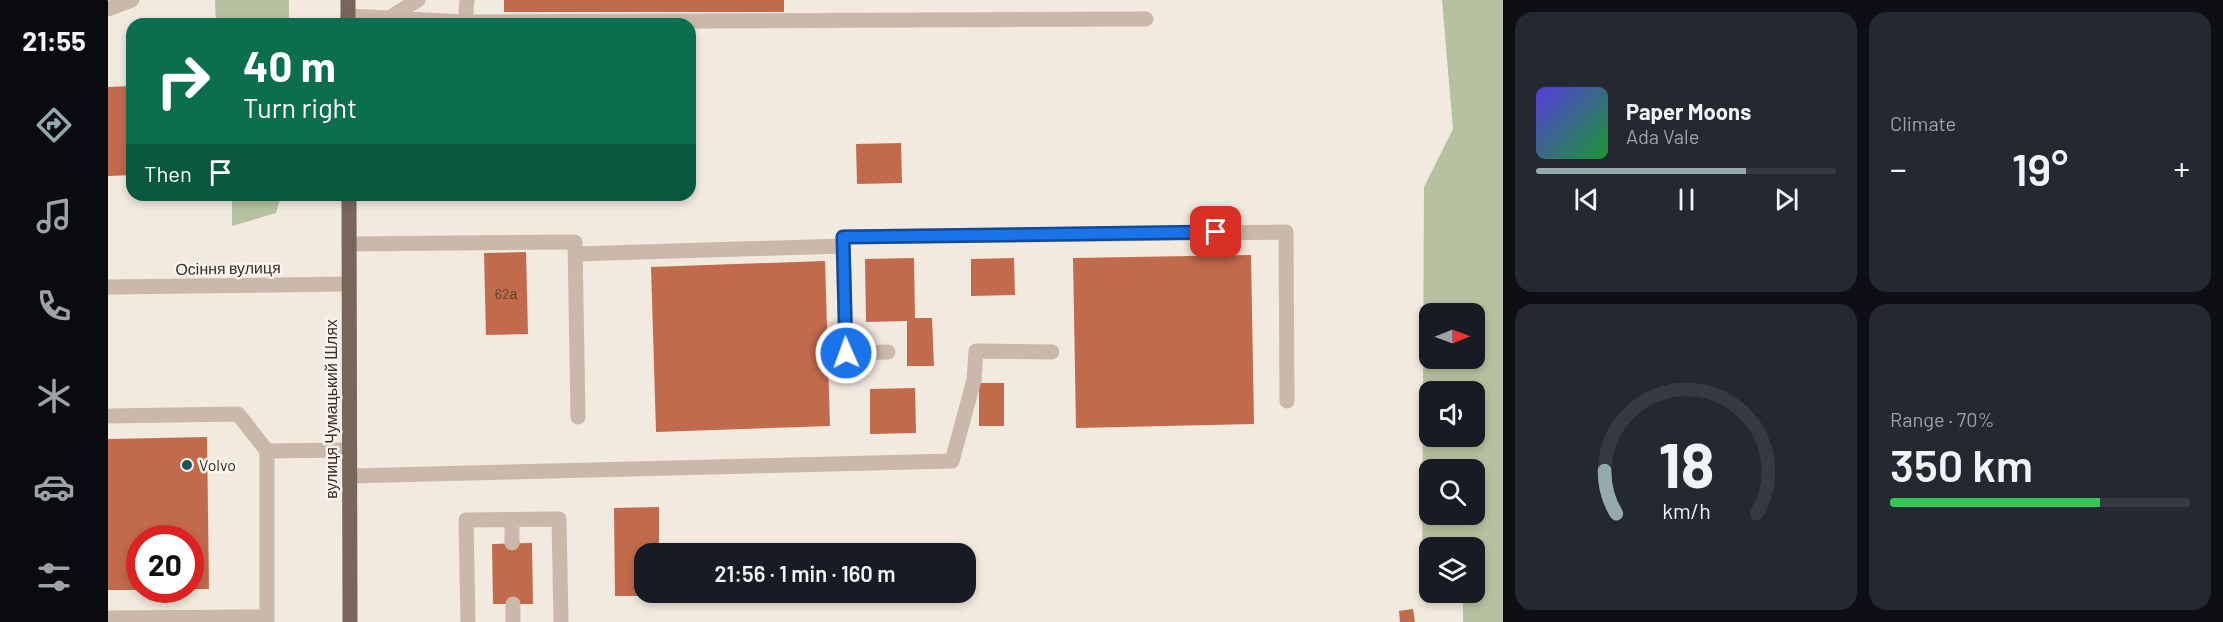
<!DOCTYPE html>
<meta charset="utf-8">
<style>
:root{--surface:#171b24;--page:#242831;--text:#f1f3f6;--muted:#9ea1a6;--line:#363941;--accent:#93abaf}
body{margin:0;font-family:Barlow,sans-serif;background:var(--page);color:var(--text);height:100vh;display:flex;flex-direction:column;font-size:22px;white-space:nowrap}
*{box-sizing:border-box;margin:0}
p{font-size:20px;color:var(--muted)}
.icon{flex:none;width:33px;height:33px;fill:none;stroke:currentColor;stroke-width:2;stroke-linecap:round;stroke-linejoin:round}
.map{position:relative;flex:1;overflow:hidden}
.panel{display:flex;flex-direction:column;gap:12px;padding:12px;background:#0d0f14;width:720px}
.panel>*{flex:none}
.guide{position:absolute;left:18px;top:18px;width:570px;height:183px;border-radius:18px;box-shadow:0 3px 9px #0003;background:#0b6e4f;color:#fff;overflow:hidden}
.needle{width:39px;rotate:89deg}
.fabs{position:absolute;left:1311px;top:303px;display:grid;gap:12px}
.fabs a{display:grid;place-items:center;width:66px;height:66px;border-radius:12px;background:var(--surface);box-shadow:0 3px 9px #0003;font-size:30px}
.speed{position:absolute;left:18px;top:525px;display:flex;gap:12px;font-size:30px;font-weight:700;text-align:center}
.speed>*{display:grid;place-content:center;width:78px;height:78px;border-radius:50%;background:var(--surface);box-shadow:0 3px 9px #0003;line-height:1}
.speed .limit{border:9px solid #d22;background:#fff;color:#111}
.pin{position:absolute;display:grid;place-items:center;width:51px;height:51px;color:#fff;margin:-26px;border-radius:12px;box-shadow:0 3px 9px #0006}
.me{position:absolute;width:66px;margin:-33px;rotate:358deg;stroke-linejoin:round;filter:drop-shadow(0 0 4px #0008)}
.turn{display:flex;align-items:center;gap:21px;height:126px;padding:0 18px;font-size:27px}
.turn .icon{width:78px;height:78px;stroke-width:2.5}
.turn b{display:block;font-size:42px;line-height:51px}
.then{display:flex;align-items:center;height:57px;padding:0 18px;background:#0003;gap:12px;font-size:22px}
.big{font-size:45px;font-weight:600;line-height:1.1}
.panel .tile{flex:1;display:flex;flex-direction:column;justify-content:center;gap:9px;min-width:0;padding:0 21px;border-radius:18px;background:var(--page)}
.panel .dial{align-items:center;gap:0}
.dial svg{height:156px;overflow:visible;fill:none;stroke:var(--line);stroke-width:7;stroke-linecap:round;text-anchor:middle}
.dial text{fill:var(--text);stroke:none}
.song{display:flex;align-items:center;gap:18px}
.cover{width:72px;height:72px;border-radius:9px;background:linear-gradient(135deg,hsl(250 70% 55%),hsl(130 70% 35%))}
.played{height:6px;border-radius:3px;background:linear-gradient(90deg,var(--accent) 70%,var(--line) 70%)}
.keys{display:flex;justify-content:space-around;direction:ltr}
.heat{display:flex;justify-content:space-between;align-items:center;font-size:33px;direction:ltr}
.charge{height:9px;border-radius:4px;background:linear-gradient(90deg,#34c759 70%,var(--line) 0)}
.panel .tiles{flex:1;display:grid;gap:12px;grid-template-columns:repeat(2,1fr)}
.trip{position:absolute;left:526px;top:543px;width:342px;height:60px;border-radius:18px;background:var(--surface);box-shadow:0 3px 9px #0003;font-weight:600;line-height:60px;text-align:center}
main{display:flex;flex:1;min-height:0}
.tabs{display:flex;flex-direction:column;width:108px;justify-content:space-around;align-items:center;background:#090b0e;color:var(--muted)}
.tabs .icon{width:42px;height:42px}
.tabs .active{color:var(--accent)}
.tabs b{font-size:27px;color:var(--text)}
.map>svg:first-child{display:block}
.green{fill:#b5c19f;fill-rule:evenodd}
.building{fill:#c26a4c}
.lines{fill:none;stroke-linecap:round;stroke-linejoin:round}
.minor{stroke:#cab9ab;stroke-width:15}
.major{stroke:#79665b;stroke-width:15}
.route-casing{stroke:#114b97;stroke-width:15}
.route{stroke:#1a73e8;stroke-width:10}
.poi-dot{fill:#205459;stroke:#faf3eb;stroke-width:2}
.labels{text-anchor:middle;stroke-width:5;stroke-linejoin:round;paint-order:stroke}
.number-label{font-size:14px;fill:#5a3d32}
.street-label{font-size:16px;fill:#382e2a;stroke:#faf3eb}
.poi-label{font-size:16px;fill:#382e2a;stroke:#faf3eb;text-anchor:start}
</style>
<main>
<nav class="tabs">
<b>21:55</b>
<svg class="icon active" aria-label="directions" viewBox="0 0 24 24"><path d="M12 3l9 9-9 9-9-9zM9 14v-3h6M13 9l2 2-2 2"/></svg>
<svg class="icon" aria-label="music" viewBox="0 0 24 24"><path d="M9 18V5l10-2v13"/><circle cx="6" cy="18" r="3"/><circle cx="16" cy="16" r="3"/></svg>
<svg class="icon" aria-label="phone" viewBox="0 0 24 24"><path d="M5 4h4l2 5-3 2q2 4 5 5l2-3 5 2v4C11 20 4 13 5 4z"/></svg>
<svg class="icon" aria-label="climate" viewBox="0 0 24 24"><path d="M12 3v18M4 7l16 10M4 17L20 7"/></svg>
<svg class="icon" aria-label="car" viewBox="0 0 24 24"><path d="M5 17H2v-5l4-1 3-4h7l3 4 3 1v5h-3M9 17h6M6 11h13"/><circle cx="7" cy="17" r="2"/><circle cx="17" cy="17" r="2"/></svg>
<svg class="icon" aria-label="filters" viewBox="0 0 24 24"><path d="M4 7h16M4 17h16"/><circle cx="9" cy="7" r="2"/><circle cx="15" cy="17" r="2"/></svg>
</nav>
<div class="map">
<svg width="1395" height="622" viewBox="0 0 1395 622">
<rect width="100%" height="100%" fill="#f2e9df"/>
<path class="green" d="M107,0H181V24H108Z
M1334,0H1395V622H1355V593L1366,592V548H1322L1321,587H1314L1316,187L1345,129ZM1322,314H1366V358H1322ZM1322,392H1366V436H1322ZM1322,470H1366V514H1322Z
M124,195H173L168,213L124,226Z"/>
<path class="building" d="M396,0H676V12H396Z
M24,86V175L0,176V87Z
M793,143L794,183L749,184L748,144Z
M418,252L420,334L378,335L376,253Z
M1143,255L1146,424L968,428L965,258Z
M806,258L807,318H824L826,366H799V321L758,322L757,259Z
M906,258L907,295L863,296V259Z
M717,261L722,426L548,432L543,267Z
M871,383H896V426H871Z
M807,388L808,433L762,434V389Z
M99,437L101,589H82V538H32V590H0V439Z
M551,507V554H537V592H552V596H507L506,508Z
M424,543L425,604H385L384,544Z
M1305,609L1307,622H1292L1291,611Z"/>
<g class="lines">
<path class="minor" d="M0,9L24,0
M240,16L357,22L359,0
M281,18L310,0
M357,22L1038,19
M241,244L467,242L470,417
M735,246V237L1178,232L1179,401
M468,254L735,246L738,353L780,352
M0,287L241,284
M0,416L130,414L159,451
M242,476L844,461L866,380L868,351L944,352
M404,520V543
M405,604V622
M0,618L159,617
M159,622V451L241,450
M360,622L358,520L451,519L453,622"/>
<path class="major" d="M240,0V24
M241,195L242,622"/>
</g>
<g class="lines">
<defs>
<path id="route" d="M738,353L735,237L1108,232"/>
</defs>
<use href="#route" class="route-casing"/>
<use href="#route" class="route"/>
</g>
<circle class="poi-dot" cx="79" cy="465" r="6"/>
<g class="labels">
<g class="number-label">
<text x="398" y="299">62а</text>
</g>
<g class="street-label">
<text transform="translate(120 268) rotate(-1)" y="6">Осіння вулиця</text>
<text transform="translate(223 409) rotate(-90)" y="6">вулиця Чумацький Шлях</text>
</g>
<g class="poi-label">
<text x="91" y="471">Volvo</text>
</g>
</g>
</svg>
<div class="fabs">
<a><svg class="needle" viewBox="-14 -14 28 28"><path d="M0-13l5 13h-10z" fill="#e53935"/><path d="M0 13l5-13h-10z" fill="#9ea1a6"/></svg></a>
<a><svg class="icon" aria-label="sound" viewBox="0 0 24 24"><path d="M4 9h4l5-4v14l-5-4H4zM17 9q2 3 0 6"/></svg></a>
<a><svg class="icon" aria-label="search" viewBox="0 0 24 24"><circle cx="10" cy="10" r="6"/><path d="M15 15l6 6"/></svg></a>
<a><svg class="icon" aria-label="layers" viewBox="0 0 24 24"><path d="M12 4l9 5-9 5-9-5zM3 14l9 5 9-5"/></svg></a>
</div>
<div class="speed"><div class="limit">20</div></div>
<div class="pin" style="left:1108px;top:232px;background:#d93025"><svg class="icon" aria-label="arrive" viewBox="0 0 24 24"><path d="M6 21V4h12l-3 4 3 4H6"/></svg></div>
<svg class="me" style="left:738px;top:353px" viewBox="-20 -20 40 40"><circle r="17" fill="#1a73e8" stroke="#fff" stroke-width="3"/><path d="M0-11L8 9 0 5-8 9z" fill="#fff"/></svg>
<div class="trip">21:56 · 1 min · 160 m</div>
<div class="guide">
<div class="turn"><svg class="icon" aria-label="right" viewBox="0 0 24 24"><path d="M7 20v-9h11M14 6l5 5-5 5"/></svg><div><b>40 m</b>Turn right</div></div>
<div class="then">Then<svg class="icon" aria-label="arrive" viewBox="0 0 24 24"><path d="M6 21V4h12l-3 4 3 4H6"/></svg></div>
</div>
</div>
<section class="panel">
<div class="tiles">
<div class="tile">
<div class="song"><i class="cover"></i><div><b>Paper Moons</b><p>Ada Vale</p></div></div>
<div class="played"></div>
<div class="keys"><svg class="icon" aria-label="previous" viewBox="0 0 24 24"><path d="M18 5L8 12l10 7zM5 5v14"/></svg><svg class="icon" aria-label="pause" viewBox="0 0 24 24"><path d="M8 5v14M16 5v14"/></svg><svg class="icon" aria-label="next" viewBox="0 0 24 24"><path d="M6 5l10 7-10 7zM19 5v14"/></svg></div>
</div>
<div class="tile"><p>Climate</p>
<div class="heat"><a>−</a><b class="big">19°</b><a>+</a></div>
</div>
<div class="tile dial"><svg viewBox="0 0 100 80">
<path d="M14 69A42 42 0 1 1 86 69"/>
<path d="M14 69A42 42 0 0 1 8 47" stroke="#93abaf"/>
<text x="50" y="56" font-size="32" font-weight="700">18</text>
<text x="50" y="72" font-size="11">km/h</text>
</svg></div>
<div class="tile"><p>Range · 70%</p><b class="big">350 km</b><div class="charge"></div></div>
</div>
</section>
</main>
